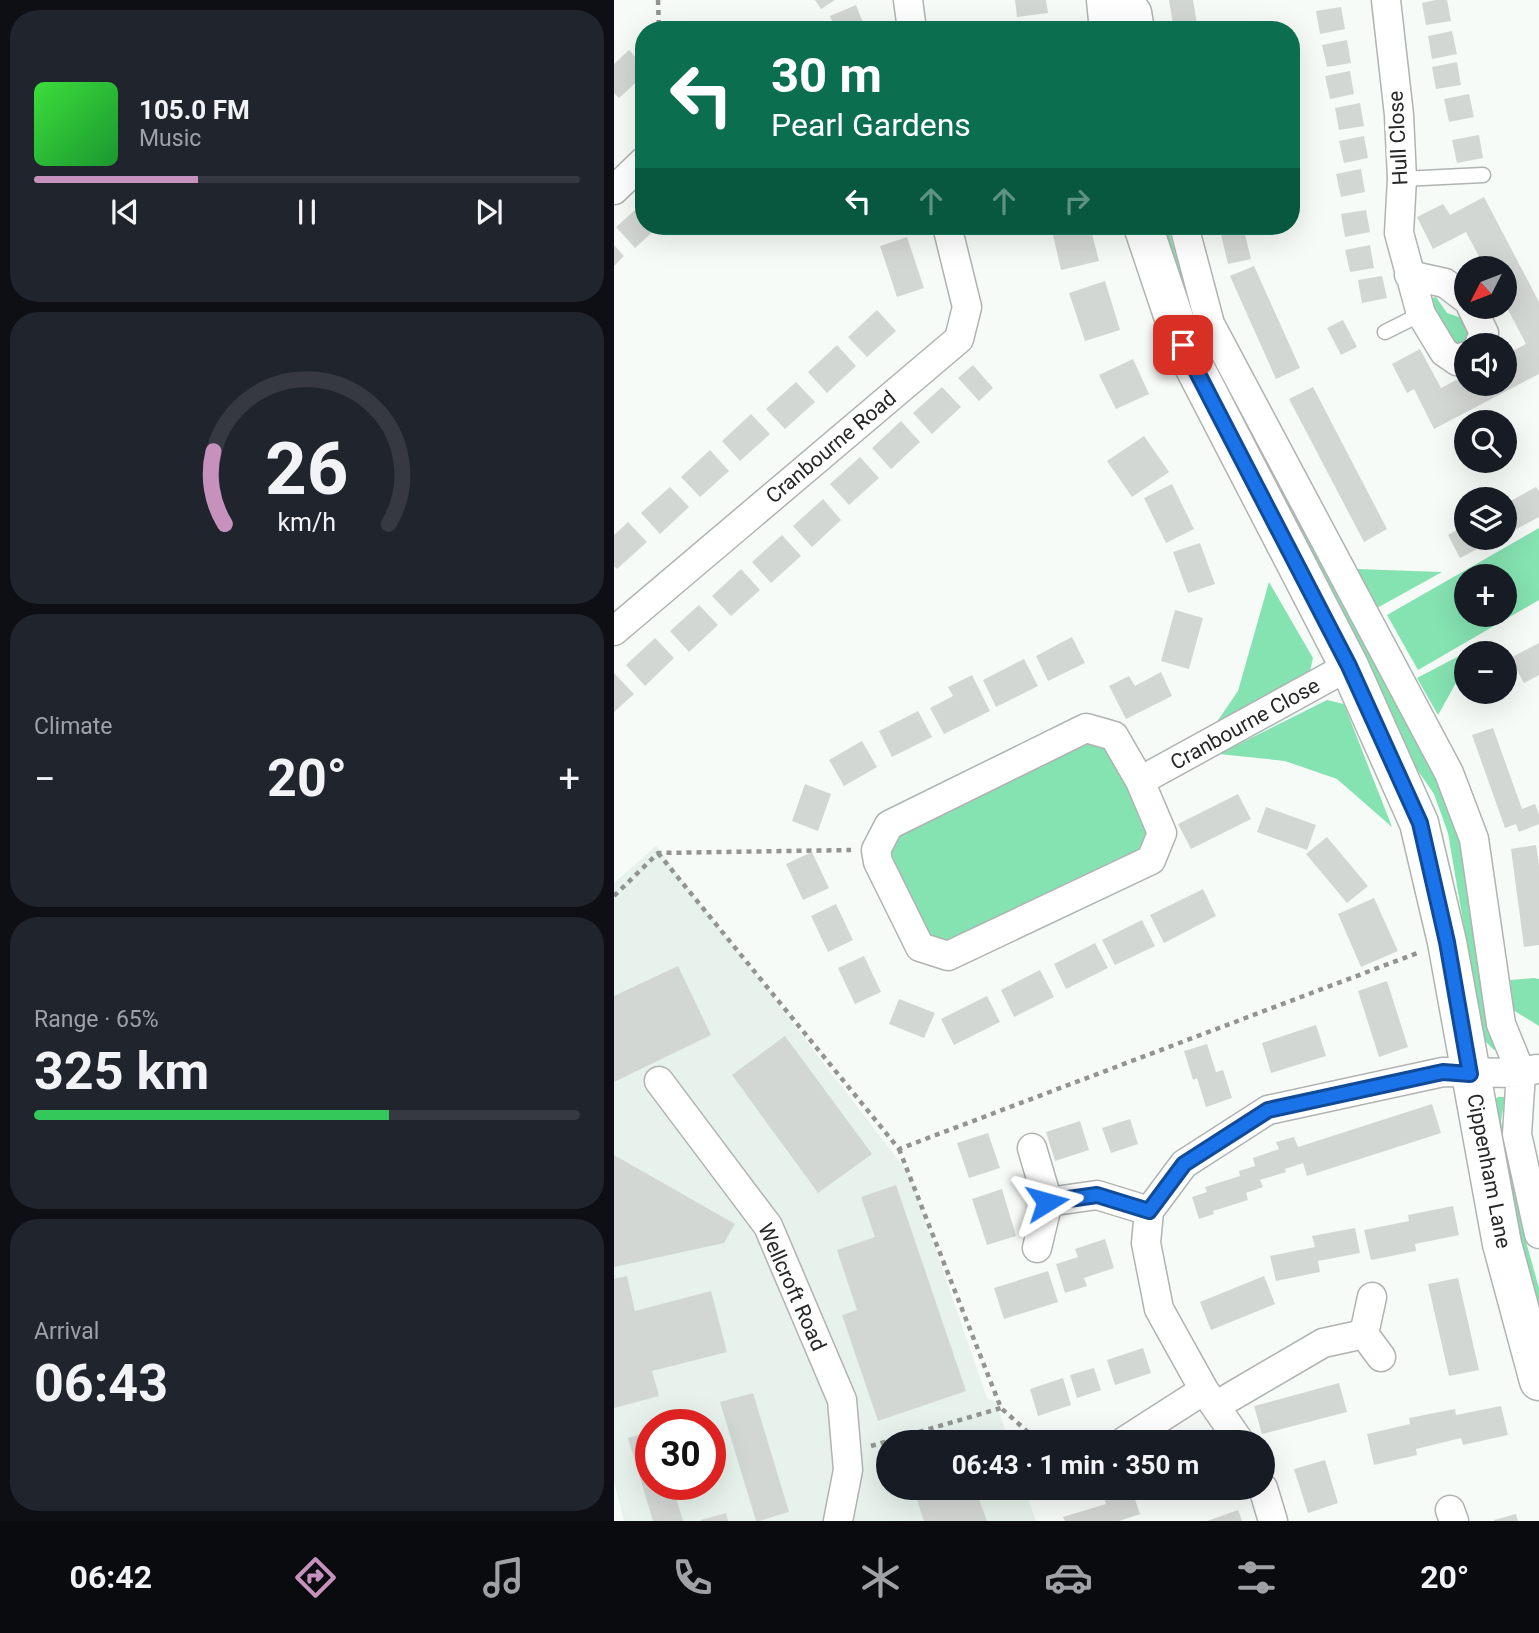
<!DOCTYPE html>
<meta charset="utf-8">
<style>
:root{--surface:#171b24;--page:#20242c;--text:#f1f3f6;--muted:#9ea1a6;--line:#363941;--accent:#c691bd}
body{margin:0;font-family:Roboto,sans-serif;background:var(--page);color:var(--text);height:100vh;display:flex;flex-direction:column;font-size:26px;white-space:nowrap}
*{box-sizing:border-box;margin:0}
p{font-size:23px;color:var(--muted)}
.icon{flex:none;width:38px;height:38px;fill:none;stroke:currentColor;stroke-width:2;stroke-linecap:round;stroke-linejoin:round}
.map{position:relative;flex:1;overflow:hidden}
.drawer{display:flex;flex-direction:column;gap:10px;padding:10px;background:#0d0f14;width:614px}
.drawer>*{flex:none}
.banner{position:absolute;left:21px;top:21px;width:665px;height:214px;border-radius:28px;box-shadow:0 7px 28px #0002;background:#0b6e4f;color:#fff;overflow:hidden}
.needle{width:46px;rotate:228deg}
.fabs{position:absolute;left:840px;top:256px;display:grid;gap:14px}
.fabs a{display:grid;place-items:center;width:63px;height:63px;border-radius:50%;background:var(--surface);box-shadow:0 7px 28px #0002;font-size:35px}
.speed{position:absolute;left:21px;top:1409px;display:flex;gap:14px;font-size:35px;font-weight:700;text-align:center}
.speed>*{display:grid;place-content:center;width:91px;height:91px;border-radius:50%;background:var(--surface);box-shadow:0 7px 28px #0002;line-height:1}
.speed .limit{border:10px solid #d22;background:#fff;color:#111}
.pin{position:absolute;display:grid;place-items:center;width:60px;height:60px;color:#fff;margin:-30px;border-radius:14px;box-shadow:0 4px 10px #0006}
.me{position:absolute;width:77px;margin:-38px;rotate:82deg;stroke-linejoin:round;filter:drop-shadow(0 0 5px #0008)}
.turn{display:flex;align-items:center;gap:24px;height:147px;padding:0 21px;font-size:32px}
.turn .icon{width:91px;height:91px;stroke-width:2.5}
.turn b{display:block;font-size:49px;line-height:60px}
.lanes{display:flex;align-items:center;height:66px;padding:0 21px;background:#0003;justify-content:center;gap:35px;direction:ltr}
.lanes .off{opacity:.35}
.big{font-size:52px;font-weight:700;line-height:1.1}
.drawer .card{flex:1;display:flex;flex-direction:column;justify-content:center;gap:10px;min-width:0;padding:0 24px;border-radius:28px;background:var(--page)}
.drawer .dial{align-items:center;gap:0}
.dial svg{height:182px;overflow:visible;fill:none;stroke:var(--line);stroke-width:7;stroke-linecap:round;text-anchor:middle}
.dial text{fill:var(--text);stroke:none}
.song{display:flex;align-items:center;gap:21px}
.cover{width:84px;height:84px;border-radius:10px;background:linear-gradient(135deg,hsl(120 70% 55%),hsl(130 70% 35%))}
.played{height:7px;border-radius:4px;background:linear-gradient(90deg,var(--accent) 30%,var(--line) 30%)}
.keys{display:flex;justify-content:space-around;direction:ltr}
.heat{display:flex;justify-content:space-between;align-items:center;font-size:38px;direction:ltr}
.charge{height:10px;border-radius:5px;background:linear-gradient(90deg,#34c759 65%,var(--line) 0)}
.trip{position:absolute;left:262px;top:1430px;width:399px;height:70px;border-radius:35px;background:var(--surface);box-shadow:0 7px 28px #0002;font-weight:700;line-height:70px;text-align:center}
.tabs{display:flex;height:112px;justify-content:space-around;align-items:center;background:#090b0e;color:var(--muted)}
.tabs .icon{width:49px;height:49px}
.tabs .selected{color:var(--accent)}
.tabs b{font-size:32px;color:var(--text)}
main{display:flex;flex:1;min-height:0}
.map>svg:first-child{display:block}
.built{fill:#e6f2eb;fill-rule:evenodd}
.green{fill:#85e2b1;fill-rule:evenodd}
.building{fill:#d3d7d4}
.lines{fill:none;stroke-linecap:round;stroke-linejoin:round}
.lane-casing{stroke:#afb3b1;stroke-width:17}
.street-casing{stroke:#afb3b1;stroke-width:31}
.secondary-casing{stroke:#afb3b1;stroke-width:41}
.path{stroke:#919492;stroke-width:4.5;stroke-dasharray:5 5;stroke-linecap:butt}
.lane{stroke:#fff;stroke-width:14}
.street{stroke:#fff;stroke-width:28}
.secondary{stroke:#fff;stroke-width:38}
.route-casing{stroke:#114b97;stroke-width:18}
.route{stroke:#1a73e8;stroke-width:12}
.labels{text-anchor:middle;stroke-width:7;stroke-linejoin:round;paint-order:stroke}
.street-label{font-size:21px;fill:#262726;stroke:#fff}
</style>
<main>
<section class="drawer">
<div class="card">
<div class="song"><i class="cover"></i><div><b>105.0 FM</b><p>Music</p></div></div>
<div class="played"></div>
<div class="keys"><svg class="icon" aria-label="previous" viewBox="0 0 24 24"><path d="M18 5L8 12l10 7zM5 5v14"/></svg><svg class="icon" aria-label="pause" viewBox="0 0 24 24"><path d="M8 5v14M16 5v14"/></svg><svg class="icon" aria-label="next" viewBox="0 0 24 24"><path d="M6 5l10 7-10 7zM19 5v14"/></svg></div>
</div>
<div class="card dial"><svg viewBox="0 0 100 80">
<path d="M14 69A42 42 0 1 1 86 69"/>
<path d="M14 69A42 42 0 0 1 9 37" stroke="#c691bd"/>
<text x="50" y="56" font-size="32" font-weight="700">26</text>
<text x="50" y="72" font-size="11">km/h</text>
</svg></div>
<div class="card"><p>Climate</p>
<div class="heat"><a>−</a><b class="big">20°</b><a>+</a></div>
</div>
<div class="card"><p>Range · 65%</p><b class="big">325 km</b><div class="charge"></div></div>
<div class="card"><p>Arrival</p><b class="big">06:43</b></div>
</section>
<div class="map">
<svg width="925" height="1521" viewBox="0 0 925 1521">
<rect width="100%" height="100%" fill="#f7fbf8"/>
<path class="built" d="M42,846L296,1175L373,1398L382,1402L395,1442H275V1488H410L422,1521H10L0,1482V883ZM37,1424H96V1484H37Z"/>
<path class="green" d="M541,226H553L578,306L604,371L738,615L832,795L845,834L874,1024L884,1044L880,1050L869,1039L834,833L820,794L800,765L596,375Z
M822,297L833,313L853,320L858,339L848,345L840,344L814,299Z
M925,528V600L804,670L773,615ZM852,576H891V614H852Z
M743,569L828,572L763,608Z
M655,582L699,658L694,680L596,732L624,691Z
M862,647L859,653H852V665L824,715L803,678Z
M713,700L730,704L778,827L723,779L671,761L605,754Z
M472,740L496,751L533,831L526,849L330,943L316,940L273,852L280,836Z
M920,978L925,979V1026L899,1010L896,980Z
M884,1097H891L887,1121L909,1231L925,1288V1328L900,1231L879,1101Z"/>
<path class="building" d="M201,0H221L207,9Z
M401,0H432L434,13L403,17Z
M555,0H579L584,30H560Z
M822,0H833L837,21L812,25L808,3Z
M242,5L252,30H222L216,16Z
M727,7L731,29L706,34L702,11Z
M838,31L843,54L818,59L814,36Z
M733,40L737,63L713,67L708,45Z
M15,50L30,66V75L5,98L0,93V64Z
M843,62L847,85L822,89L818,67Z
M736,71L740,94L716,99L711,76Z
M855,94L860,117L835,122L830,99Z
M746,103L750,126L725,130L721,108Z
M865,135L869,158L843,163L838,140Z
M750,136L754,158L730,163L725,141Z
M747,169L751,192L727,197L722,174Z
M870,197L925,302V374L820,429L800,389L793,393L778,364L806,349L827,388L852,375V383H891V355L912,344L891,304V268H871L852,232L819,249L803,217L829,204L836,215Z
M30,202V226H45L21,248L2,227Z
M752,210L756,232L731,237L727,214Z
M437,226H476L485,261L447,270Z
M605,226H629L637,259L614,264Z
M293,237L310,288L283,297L266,246Z
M0,245L10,256L0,266Z
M756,245L760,268L736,272L731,250Z
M640,266L686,368L662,379L616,276Z
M768,276L773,298L748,303L744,280Z
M491,281L506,330L471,341L455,293Z
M263,310L282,331L253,357L234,337Z
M729,320L743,347L727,355L713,328Z
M223,345L242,366L213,393L194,372Z
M519,359L535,394L502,409L485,375Z
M359,365L379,388L365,401L344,378Z
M182,382L201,402L171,429L152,409Z
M328,387L347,407L318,434L299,413Z
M699,387L773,529L750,542L675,399Z
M137,414L156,434L126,461L108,441Z
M287,421L306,442L277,469L258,448Z
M530,436L555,472L518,497L493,461Z
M96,450L115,471L86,497L67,477Z
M246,457L265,478L235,505L216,484Z
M558,484L580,529L552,543L530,498Z
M56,487L75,507L46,534L27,513Z
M922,487L925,491V517L891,535V504Z
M209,499L227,520L198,547L179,526Z
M14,522L33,542L3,569L0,566V535Z
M852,525V537H886L846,558L834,535Z
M168,535L187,556L157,583L138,562Z
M586,543L601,584L574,593L559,552Z
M127,569L146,590L117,616L98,596Z
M85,605L104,625L75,652L56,631Z
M561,610L589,618L575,669L547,661Z
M458,637L471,663L434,681L422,656Z
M41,638L60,658L31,686L12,665Z
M925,643V675L910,683L896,658Z
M410,659L424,686L382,707L369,680Z
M547,672L558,696L512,719L495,686L515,676L521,686Z
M0,673L20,694L0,712Z
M358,675L376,711L330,734L316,708L339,696L334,687Z
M304,711L318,737L278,757L265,731Z
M879,728L908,809L921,804L925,814V824L905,832L902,824L891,828L858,735Z
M248,741L263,767L230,786L215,760Z
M191,784L217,794L204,831L178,821Z
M624,794L637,819L577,849L564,824Z
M652,807L702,825L693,850L643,832Z
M713,837L754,886L733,903L692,854Z
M922,845L925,865V945L910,947L897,849Z
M198,852L215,888L189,900L172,864Z
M589,889L602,916L550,943L536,915Z
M760,898L784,951L747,967L724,914Z
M222,904L239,940L214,952L197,916Z
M528,920L541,946L501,965L488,940Z
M481,943L494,968L452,989L440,964Z
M250,956L267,992L241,1004L224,968Z
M64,966L97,1035L0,1082V996Z
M426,970L440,997L400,1017L387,990Z
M773,981L794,1047L765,1057L744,991Z
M373,996L386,1022L340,1045L327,1019Z
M285,999L321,1013L310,1038L275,1024Z
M702,1025L712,1056L657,1073L648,1043Z
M171,1036L258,1154L204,1193L118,1075Z
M593,1044L602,1072L609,1070L618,1098L592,1107L583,1078L579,1080L570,1051Z
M818,1104L827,1133L693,1176L689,1163L671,1169L672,1172L646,1180L649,1187L632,1193L634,1200L599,1211L600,1214L585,1219L578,1197L593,1192L591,1187L626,1176L625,1171L641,1166L639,1158L665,1149L662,1142L680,1137L684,1147Z
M516,1119L524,1144L497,1153L488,1128Z
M466,1121L475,1150L441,1161L432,1132Z
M374,1133L386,1168L355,1178L343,1143Z
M0,1155L121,1224L110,1243L0,1267Z
M282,1185L352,1391L264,1421L228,1315L243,1310L223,1250L261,1237L247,1197Z
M388,1189L402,1236L373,1245L358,1199Z
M839,1206L845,1235L801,1244L802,1251L757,1260L750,1230L795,1221L794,1215Z
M741,1228L746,1253L704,1261L706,1272L662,1281L656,1256L701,1247L698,1236Z
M491,1239L500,1268L470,1278L473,1286L451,1293L442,1264L464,1257L461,1249Z
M434,1271L444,1302L390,1319L380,1288Z
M13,1276L21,1311L97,1291L113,1352L38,1371L45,1396L0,1408V1279Z
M650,1276L661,1304L597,1330L586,1302Z
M844,1278L865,1370L835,1376L814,1284Z
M529,1348L537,1373L501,1385L493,1360Z
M480,1368L487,1390L463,1398L456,1375Z
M449,1378L457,1405L424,1416L416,1389Z
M725,1383L733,1412L648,1434L640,1406Z
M139,1393L175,1512L145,1521H142L106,1402Z
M887,1406L894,1435L849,1445L847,1438L802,1449L803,1455L760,1465L753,1434L796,1424L795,1418L841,1409L842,1415Z
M37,1431V1484H58L69,1521H39L14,1438Z
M342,1432L346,1442H313Z
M579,1432L582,1442H563L562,1437Z
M711,1460L724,1503L694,1513L680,1469Z
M299,1488H361L373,1521H310Z
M514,1488H517L526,1514L505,1521H451L449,1517L492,1504L489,1496Z
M524,1488H540L525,1493Z
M624,1510L628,1521H593Z
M112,1513L114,1521H87V1520Z
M902,1514L904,1521H880V1520Z"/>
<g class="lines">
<defs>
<path id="lane" d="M788,179L869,175
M771,332L807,314"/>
<path id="street" d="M294,0L298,30
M772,0L785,115L788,179L785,233L807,314L830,352L843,361L852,356
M492,2H516L523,12L526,30
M0,190L30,161
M570,226L596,324L835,773L860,839L887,1024L907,1073L903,1134L925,1234
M795,275L831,283L852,299
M857,306L870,333L865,345
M0,631L345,339L353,307L333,226
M472,728L500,736L526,781L548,833L537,860L334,956L306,947L264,862L262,850L275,825Z
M526,781L735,666
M45,1081L154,1226L228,1400L234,1470L224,1521
M418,1148L434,1202L423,1248
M434,1202L483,1195L535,1211
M758,1297L750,1334L767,1357
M603,1405L709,1343L750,1334
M509,1442L590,1390
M626,1442L590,1390L545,1309L532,1243L535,1211L570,1164L654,1110L829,1072L907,1073L922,1069
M649,1488L659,1521
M836,1510L840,1521"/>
<path id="secondary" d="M492,0L495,30
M529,226L569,345L735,666L805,823L833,942L888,1244L925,1381"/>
</defs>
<use href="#lane" class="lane-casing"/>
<use href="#street" class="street-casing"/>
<use href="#secondary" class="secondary-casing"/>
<path class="path" d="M44,0L45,30
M44,853L285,1149L806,952
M0,896L44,853L237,850
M285,1149L387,1408L425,1442
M257,1446L387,1408"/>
<use href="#lane" class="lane"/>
<use href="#street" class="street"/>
<use href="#secondary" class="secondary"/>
</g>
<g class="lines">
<defs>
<path id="route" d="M433,1202L483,1195L535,1211L570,1164L654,1110L829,1072L856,1074L833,942L806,823L735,666L569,345"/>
</defs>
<use href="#route" class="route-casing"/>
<use href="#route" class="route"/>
</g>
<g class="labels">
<g class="street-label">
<text transform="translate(784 138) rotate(-93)" y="7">Hull Close</text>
<text transform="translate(217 447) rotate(-40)" y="7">Cranbourne Road</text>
<text transform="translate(631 724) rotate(-29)" y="7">Cranbourne Close</text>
<text transform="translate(875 1171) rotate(79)" y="7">Cippenham Lane</text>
<text transform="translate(178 1287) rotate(66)" y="7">Wellcroft Road</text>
</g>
</g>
</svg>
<div class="fabs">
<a><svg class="needle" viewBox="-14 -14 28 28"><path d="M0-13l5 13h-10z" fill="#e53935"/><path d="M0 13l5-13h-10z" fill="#9ea1a6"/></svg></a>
<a><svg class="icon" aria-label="sound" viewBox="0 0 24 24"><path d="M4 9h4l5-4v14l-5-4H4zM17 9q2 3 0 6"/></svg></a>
<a><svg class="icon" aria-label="search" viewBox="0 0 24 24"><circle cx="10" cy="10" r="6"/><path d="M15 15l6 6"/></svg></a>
<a><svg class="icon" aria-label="layers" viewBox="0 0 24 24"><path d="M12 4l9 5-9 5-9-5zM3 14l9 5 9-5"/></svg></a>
<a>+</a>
<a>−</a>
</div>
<div class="speed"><div class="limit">30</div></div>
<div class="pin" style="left:569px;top:345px;background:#d93025"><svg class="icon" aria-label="arrive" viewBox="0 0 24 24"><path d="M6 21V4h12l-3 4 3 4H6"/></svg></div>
<svg class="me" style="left:433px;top:1202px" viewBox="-20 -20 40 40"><path d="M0-17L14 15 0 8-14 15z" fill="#1a73e8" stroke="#fff" stroke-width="4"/></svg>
<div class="trip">06:43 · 1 min · 350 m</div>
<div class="banner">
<div class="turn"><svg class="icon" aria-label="left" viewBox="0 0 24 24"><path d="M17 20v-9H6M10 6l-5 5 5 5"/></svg><div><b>30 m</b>Pearl Gardens</div></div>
<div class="lanes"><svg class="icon" aria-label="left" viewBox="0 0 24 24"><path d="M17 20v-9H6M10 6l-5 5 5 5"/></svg><svg class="icon off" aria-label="ahead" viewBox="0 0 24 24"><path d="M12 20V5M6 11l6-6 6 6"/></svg><svg class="icon off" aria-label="ahead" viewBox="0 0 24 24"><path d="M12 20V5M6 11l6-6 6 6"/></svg><svg class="icon off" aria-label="right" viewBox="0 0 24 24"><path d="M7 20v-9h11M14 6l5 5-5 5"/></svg></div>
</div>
</div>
</main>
<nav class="tabs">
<b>06:42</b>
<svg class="icon selected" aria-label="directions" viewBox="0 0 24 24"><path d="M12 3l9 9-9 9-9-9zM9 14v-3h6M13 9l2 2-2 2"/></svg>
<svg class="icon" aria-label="music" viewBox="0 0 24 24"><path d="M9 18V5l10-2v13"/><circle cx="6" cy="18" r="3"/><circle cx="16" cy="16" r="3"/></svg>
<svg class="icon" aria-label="phone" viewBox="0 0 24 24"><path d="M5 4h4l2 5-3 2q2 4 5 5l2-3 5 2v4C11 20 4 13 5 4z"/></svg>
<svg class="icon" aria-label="climate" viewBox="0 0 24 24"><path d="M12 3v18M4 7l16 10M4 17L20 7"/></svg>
<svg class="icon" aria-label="car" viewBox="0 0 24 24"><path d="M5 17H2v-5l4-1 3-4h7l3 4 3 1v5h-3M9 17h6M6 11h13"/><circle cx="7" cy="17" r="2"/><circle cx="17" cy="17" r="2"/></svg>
<svg class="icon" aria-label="filters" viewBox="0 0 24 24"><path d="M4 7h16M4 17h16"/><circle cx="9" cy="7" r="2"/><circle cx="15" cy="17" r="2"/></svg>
<b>20°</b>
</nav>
